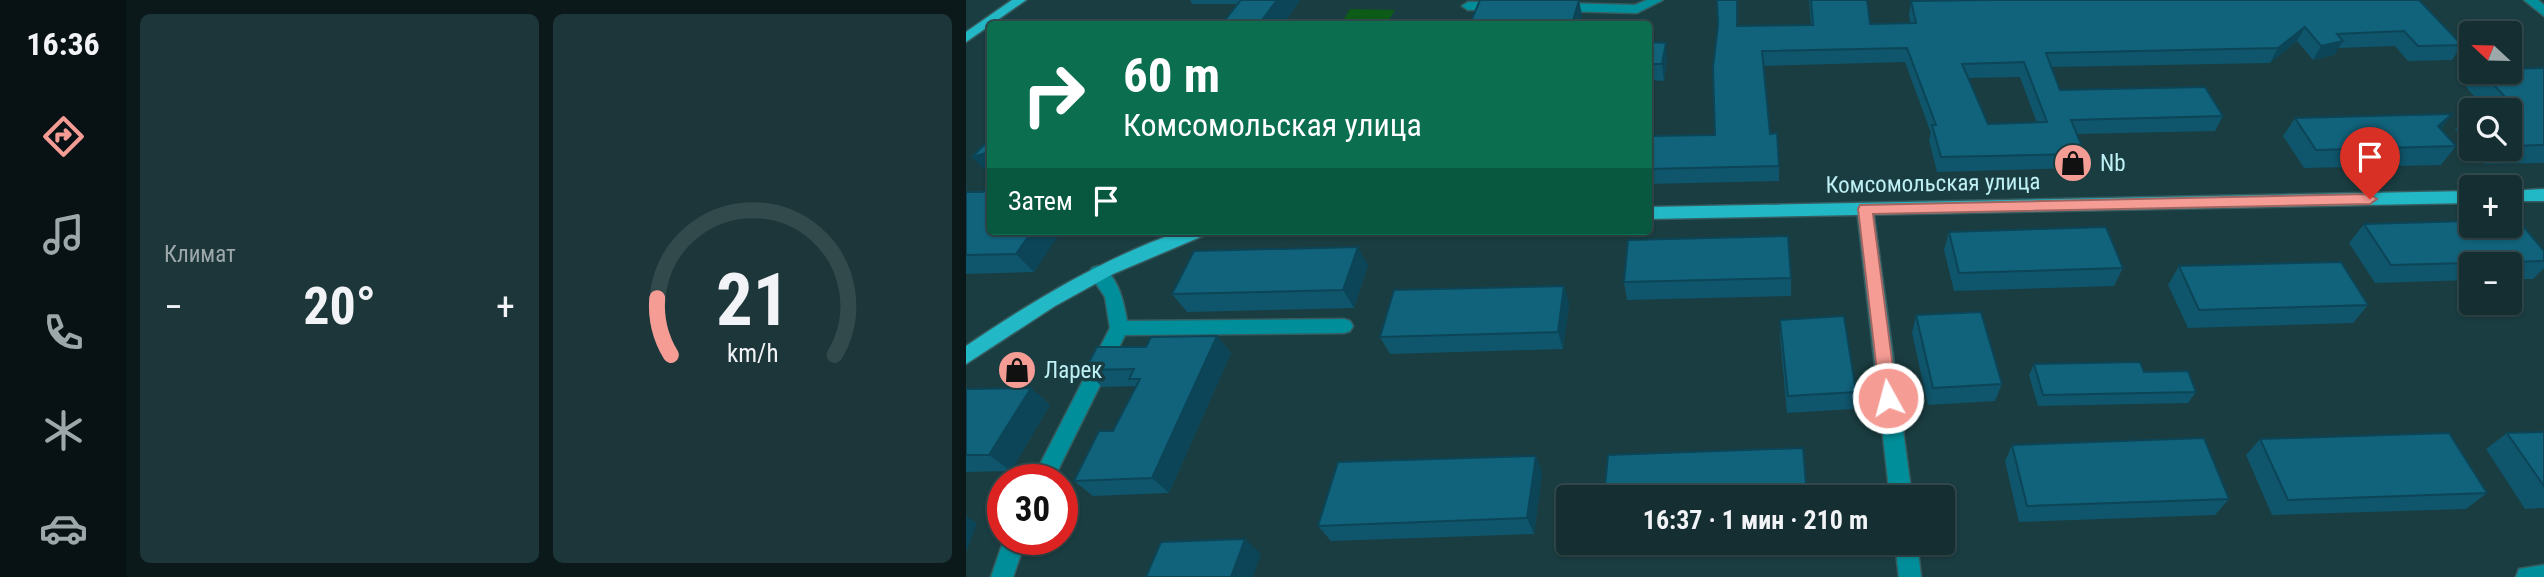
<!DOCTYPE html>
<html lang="ru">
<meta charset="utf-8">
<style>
:root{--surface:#142e31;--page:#1d3639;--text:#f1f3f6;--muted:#9da8ab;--line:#334a4d;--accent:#f59c95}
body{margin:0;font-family:"Roboto Condensed",sans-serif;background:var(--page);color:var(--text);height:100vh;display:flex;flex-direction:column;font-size:26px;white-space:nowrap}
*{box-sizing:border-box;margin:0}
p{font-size:23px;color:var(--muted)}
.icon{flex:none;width:38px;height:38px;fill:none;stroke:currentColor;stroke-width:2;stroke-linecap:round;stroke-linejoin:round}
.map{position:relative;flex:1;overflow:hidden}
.sheet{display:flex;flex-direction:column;gap:14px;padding:14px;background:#0b191b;width:840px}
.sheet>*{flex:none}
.guide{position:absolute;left:21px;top:21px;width:665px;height:214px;border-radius:7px;box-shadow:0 2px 5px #0004,0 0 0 2px var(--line);background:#0b6e4f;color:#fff;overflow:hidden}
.needle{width:46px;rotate:292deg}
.buttons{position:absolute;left:1493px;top:21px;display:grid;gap:14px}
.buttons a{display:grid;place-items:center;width:63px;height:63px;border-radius:7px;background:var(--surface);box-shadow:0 2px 5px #0004,0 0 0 2px var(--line);font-size:35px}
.speed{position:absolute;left:21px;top:464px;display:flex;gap:14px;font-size:35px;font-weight:700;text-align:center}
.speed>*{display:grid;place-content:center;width:91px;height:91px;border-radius:50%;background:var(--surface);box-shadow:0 2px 5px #0004,0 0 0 2px var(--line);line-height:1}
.speed .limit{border:10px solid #d22;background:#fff;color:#111}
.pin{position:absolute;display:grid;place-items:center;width:60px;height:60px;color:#fff;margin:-72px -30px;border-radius:50% 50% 50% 0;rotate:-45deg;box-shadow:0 0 7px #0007}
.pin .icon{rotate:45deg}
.me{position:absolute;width:77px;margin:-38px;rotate:353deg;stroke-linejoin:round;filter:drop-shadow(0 0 5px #0008)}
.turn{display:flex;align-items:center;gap:24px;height:147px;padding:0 21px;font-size:32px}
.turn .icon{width:91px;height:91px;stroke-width:2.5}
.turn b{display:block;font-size:49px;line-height:60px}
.then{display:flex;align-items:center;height:66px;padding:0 21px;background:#0003;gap:14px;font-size:26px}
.big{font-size:52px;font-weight:700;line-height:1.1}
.sheet .card{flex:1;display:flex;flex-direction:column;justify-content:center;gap:10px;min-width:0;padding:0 24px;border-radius:10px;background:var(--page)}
.sheet .dial{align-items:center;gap:0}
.dial svg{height:182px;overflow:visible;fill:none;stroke:var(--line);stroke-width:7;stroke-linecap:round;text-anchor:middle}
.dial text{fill:var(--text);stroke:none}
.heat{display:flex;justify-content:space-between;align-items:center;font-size:38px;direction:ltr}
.sheet .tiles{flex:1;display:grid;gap:14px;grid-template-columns:repeat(2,1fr)}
.trip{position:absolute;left:590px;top:485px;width:399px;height:70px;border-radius:7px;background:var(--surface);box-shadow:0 2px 5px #0004,0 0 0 2px var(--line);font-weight:700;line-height:70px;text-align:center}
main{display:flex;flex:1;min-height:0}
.tabs{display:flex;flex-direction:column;width:126px;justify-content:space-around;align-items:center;background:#081214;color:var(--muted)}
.tabs .icon{width:49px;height:49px}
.tabs .selected{color:var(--accent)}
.tabs b{font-size:32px;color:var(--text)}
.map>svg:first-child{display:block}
.green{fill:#0c5b16}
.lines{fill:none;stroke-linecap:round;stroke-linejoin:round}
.minor-casing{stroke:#355d61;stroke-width:3}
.major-casing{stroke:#355d61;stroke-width:3}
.minor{fill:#008f9a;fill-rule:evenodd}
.major{fill:#23b8c5;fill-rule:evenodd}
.wall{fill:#0f556b;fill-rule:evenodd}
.shaded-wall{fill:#0c4557}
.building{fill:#11637c;stroke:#0c4557;stroke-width:2;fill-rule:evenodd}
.route{fill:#f59c95;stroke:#9f6561;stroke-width:2}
.labels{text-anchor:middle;stroke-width:7;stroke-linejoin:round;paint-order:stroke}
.poi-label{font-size:23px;fill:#bef0f5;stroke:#1a3d41;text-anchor:start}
.street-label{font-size:23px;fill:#bef0f5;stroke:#1a3d41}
</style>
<main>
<nav class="tabs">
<b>16:36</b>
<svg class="icon selected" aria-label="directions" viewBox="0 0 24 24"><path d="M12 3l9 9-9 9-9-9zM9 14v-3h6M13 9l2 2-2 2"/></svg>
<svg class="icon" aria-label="music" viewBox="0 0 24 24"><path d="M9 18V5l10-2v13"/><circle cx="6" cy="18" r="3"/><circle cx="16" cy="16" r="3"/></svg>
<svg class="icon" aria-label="phone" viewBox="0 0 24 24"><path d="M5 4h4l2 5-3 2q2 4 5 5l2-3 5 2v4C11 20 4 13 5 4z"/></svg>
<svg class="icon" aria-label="climate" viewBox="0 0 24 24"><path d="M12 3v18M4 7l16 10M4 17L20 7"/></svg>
<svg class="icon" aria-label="car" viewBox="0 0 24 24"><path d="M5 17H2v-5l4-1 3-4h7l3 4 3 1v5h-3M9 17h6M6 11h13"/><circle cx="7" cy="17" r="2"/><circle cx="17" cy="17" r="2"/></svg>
</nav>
<section class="sheet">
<div class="tiles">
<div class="card"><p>Климат</p>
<div class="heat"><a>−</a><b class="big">20°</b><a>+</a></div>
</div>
<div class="card dial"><svg viewBox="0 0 100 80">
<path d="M14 69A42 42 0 1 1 86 69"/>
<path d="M14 69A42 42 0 0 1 8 44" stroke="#f59c95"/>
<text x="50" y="56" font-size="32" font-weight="700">21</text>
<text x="50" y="72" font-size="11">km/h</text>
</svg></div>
</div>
</section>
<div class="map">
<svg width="1578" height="577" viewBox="0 0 1578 577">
<rect width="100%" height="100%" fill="#1a3d41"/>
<path class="green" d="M384,9L429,10L420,24H375Z"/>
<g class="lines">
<defs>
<path id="minor" d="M681,0H697L671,13L593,11L587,7L593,3L669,5Z
M1558,0H1572L1578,5V16Z
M533,2L539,6L537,9L502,10L496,6L502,2Z
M899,203L907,209L946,497H924L891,209Z
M132,266C152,273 158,303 161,321L378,319L384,321L387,326L384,331L378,333L159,335L87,480H66L144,328L139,297L123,273L126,268Z
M38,539H60L47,577H25Z
M929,542H951L955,577H933Z
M1578,565V577H1550L1553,569Z"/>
<path id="major" d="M46,0H60L0,42V32Z
M1578,189V201H1544V191Z
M1505,191V203L682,219V207Z
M215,231H241L239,235L147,274L89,306L0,364V346C68,300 138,258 215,231Z"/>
</defs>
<use href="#minor" class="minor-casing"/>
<use href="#major" class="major-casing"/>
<use href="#minor" class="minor"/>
<use href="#major" class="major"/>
</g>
<path class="wall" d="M224,0H334L318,24H256L272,4H226Z
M843,0H901L904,24L944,23L943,15L945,1L1453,0L1496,45L1486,60L1442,61L1429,46L1372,48L1368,55L1347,60L1331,41L1304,63L1085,67L1094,90L1257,116L1249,131L1111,134L1119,154L1113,168L971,172L963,140L965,133L939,62L798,66L804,134L813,166V181L682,184V136L749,135L752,25L771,26L845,25ZM1054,77L1071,123L1022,124L1002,78Z
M682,42L701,59L698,81L682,80Z
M1578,68V163L1518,164L1505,149H1544V110H1520L1500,87L1511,72H1544Z
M1504,111H1505V148L1489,129Z
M1486,114L1475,129L1490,146L1475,165L1338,168L1317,136L1329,118Z
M0,192L95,231L68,272L0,274Z
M1398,224L1578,251V268L1567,279H1544V264H1505V280L1409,283L1383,243Z
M983,232L1157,268L1148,286L988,291L978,250Z
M402,265L388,308L221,312L206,294Z
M1213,266L1402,305L1387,323L1222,328L1202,285Z
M825,278V296L661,300L658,282Z
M598,286L603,304L597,349L424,354L414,337Z
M950,315L1036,384L1029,401L962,405L946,333Z
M814,320L890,392L887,409L821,413L814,337Z
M251,336L265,353L203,493L127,496L108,481L147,431L170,386L136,387L119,370L180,347Z
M1068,364L1178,372L1230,392L1222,403L1072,406L1063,375Z
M65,388L84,405L45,471L0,472V389Z
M1578,432V508L1559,509L1520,449L1541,433Z
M1294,439L1521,493L1500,509L1306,515L1280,455Z
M1046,445L1263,499L1249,515L1053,522L1039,461Z
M576,472L568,534L365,541L352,526Z"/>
<path class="shaded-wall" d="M311,0H334L318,24H293Z
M613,0L616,15L614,24H606Z
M1339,27L1331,41L1304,63L1312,48Z
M1377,41L1368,55L1347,60L1355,46Z
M700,43L701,59L698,81L696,64Z
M1486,114L1472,133V126Z
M24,152V168L18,170L6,157Z
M66,231H95L68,272L50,254Z
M392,247L402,265L388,308L377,290Z
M598,286L603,304L597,349L592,332Z
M251,336L265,353L203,493L186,478Z
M65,388L84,405L45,471L23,455Z
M570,456L576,472L568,534L561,518Z
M0,516L11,523L0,553Z
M279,539L295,554L287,577H265Z"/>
<path class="building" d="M275,0H311L293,24H256Z
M514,0H613L606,24H504Z
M751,0H771V26L847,25L845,0H901L904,24L950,23L945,1L1025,0H1453L1496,45L1452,46L1438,31L1371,34L1377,41L1355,46L1339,27L1312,48L1080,53L1094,90L1239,87L1257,116L1105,120L1119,154L975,157L966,125H970L941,48L796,51L804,134L811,133L813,166L682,169V136L749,135L747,68L752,25ZM1058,62L1081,122L1022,124L996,64Z
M682,42L700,43L696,64H682Z
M1578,68V145L1544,146V110H1531H1551L1516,72H1544V69Z
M1486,114L1472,126L1490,146L1350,150L1329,118Z
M24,139V152L6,157Z
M23,185H24V231H66L50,254L0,255V192H17Z
M1544,220H1552L1578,251V261L1425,265L1398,224L1505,221V226H1544Z
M1140,227L1157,268L993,273L983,232Z
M822,236L825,278L658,282L662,240Z
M392,247L377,290L206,294L228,251Z
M1375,262L1402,305L1233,310L1213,266Z
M598,286L592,332L414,337L428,290Z
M1015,312L1036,384L967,388L950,315Z
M878,316L890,392L822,396L814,320Z
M251,336L186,478L108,481L133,431H147L174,379H163L168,369L119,370L131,347H180L185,337Z
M1174,362L1178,372L1222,371L1230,392L1077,395L1068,364Z
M65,388L23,455H0V389Z
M1578,432V486L1541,433Z
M1483,433L1521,493L1322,500L1294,439Z
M1238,438L1263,499L1061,506L1046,445Z
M837,448L841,497H638L642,455Z
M570,456L561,518L352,526L372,462Z
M279,539L265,577H180L195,542Z"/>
<path class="route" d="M1404,194L1411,199L1404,204L907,214L931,398L929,403L922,405L916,403L914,398L892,209L894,205Z"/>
<defs>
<symbol id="shop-disc" viewBox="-11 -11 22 22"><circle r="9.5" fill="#f59c95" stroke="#1a3d41"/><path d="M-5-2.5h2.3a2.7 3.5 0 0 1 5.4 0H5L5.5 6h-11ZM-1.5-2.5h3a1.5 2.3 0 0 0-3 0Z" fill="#111"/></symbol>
</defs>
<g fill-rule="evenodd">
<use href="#shop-disc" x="1085" y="141" width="44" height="44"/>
<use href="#shop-disc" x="29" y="348" width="44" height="44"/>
</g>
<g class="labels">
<g class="poi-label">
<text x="1134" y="171">Nb</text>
<text x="78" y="378">Ларек</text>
</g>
<g class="street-label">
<text transform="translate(967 183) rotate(-1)" y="8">Комсомольская улица</text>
</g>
</g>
</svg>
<div class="buttons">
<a><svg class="needle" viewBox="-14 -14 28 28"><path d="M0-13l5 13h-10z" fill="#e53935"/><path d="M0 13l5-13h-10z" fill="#9da8ab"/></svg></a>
<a><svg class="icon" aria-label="search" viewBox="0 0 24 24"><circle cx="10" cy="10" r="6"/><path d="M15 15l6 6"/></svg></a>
<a>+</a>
<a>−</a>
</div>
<div class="speed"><div class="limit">30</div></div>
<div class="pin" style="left:1404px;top:199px;background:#d93025"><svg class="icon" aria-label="arrive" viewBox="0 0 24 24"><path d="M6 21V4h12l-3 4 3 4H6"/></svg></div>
<svg class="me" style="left:922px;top:398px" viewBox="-20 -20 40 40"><circle r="17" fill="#f59c95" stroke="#fff" stroke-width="3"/><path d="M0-11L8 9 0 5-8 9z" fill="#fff"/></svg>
<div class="trip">16:37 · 1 мин · 210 m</div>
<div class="guide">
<div class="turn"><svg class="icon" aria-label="right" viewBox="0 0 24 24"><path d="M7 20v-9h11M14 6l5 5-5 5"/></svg><div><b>60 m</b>Комсомольская улица</div></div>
<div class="then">Затем<svg class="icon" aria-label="arrive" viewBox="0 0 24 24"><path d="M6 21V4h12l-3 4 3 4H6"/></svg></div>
</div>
</div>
</main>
